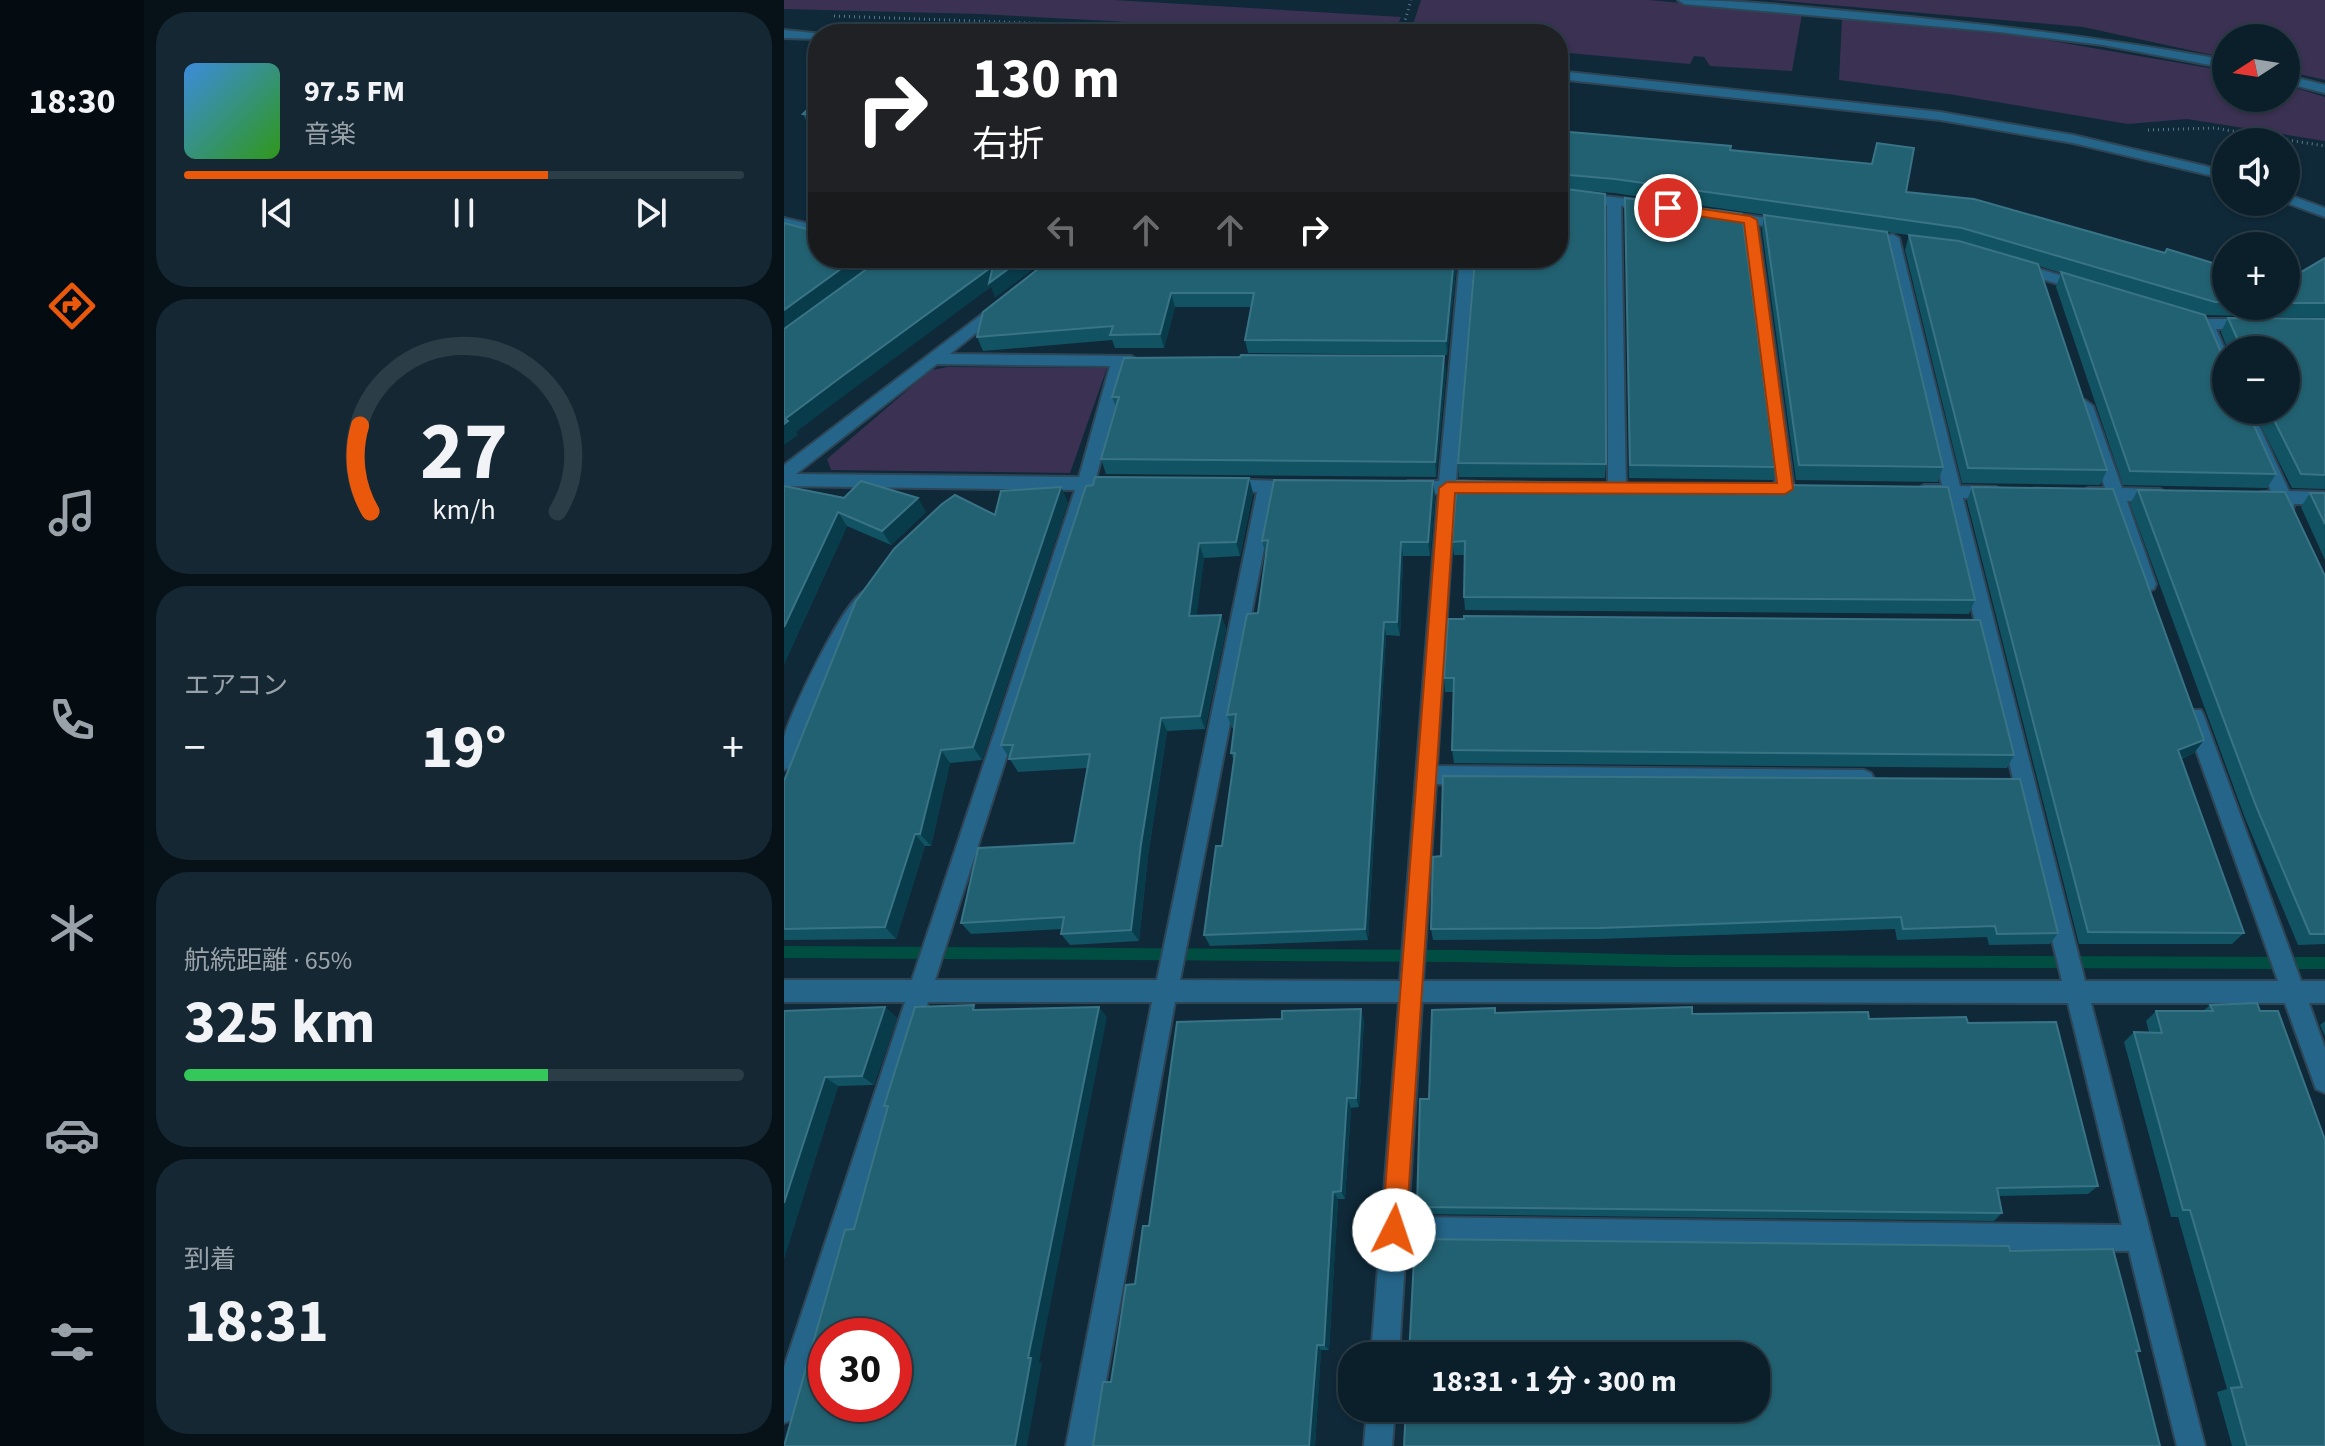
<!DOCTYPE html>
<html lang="ja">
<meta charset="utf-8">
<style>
:root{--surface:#0b1f2b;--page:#142733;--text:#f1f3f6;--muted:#9aa2a9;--line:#2b3d47;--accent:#ea580c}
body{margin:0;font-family:"Source Sans 3","Noto Sans JP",sans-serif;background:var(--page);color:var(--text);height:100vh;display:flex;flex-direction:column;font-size:30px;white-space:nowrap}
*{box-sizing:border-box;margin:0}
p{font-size:26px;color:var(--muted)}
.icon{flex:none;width:44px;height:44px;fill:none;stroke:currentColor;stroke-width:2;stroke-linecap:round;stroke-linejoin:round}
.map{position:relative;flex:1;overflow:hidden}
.sheet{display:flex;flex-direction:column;gap:12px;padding:12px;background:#061118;width:640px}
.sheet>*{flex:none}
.hud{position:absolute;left:24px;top:24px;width:760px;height:244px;border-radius:32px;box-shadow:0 2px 6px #0004,0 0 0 2px var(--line);background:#202124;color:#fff;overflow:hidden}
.needle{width:52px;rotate:258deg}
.fabs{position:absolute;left:1428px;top:24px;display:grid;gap:16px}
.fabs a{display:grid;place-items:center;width:88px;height:88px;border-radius:50%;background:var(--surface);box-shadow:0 2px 6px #0004,0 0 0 2px var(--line);font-size:40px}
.speed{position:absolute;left:24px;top:1318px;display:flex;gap:16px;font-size:40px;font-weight:700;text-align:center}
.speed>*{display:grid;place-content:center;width:104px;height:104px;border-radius:50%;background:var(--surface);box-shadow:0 2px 6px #0004,0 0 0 2px var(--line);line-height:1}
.speed .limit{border:12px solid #d22;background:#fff;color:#111}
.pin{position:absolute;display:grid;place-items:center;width:68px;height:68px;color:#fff;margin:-34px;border:4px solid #fff;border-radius:50%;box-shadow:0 2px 8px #0007}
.me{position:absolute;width:88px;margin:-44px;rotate:4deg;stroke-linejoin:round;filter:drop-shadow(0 0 6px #0008)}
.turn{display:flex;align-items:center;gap:28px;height:168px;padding:0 32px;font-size:36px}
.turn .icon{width:104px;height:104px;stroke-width:2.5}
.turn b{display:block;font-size:56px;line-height:68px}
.lanes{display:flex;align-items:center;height:76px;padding:0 32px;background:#0003;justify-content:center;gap:40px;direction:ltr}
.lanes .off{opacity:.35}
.big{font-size:60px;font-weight:700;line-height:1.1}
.sheet .tile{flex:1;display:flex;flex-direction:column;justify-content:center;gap:12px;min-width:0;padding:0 28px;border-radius:32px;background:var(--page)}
.sheet .dial{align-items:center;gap:0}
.dial svg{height:208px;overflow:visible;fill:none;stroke:var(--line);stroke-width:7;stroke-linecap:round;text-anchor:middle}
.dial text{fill:var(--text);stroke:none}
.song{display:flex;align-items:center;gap:24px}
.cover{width:96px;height:96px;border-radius:12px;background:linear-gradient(135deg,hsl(210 70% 55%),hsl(110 70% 35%))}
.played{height:8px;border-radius:4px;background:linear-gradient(90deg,var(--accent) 65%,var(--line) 65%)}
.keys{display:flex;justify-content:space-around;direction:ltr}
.heat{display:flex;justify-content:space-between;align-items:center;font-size:44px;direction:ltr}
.charge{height:12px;border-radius:6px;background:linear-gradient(90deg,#34c759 65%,var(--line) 0)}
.trip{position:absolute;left:554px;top:1342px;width:432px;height:80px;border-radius:32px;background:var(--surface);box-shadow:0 2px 6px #0004,0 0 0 2px var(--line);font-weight:700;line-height:80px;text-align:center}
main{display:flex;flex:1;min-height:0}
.dock{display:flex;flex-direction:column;width:144px;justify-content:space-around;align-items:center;background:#040c11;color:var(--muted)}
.dock .icon{width:56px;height:56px}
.dock .active{color:var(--accent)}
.dock b{font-size:36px;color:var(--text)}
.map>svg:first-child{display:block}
.green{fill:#3b3152}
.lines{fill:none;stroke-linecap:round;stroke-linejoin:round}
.stream{fill:#004e41;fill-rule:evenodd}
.minor-casing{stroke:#2e4556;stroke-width:4}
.path{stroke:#57778b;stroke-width:3;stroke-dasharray:1 4;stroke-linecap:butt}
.minor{fill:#246589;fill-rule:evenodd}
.wall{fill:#115362}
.shaded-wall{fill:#093c4b}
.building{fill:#226171;stroke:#397486;stroke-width:2;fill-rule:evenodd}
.route{fill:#ea580c;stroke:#983908;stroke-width:2}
</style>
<main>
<nav class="dock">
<b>18:30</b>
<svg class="icon active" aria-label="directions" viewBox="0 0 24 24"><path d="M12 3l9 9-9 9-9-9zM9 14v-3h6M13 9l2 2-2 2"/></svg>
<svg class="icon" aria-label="music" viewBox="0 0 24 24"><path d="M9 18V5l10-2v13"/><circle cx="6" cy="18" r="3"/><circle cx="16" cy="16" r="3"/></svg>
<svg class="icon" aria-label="phone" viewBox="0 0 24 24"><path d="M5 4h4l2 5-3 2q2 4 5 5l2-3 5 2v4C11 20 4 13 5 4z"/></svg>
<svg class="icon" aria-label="climate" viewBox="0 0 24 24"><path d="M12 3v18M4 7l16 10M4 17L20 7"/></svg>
<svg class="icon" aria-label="car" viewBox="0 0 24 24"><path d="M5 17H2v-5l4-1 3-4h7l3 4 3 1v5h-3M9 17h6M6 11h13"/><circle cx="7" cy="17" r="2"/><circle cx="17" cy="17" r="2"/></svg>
<svg class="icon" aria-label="filters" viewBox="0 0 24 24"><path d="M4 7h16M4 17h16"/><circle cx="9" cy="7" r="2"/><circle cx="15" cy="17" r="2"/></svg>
</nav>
<section class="sheet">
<div class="tile">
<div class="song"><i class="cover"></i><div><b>97.5 FM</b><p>音楽</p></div></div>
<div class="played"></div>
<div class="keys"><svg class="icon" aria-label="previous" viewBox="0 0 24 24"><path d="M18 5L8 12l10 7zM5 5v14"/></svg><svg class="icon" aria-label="pause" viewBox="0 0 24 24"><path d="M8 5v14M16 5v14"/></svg><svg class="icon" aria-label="next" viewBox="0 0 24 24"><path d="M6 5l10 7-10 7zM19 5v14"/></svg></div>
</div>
<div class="tile dial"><svg viewBox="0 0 100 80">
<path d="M14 69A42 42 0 1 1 86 69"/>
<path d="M14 69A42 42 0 0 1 10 36" stroke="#ea580c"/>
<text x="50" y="56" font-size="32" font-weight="700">27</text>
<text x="50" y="72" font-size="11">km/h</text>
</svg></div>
<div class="tile"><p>エアコン</p>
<div class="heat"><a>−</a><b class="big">19°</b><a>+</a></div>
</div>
<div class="tile"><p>航続距離 · 65%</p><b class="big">325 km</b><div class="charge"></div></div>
<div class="tile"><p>到着</p><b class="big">18:31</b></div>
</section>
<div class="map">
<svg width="1541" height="1446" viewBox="0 0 1541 1446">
<rect width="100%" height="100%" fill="#0f2939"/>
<path class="green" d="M0,0H330L617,17L610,34H569L195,14L0,9Z
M637,0H865L1018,14L1008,71L926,66L920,57L910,56L906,64L774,52V34H626Z
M987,0H1541V80L1502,71V38H1442V58L1299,27Z
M1058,19L1240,36L1442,71V98H1502V85L1541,97V141L1403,119L1344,124L1171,95L1055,80Z
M164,367L323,368L286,473L47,470L43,459L147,370Z"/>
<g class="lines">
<path class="stream" d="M0,946L676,950L888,955L1541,957V969L888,967L676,962L0,958Z"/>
<defs>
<path id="minor" d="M894,0C958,0 1020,7 1084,13C1206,24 1321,38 1442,60V68L1319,45L1215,32L900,4Z
M0,30L39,34H34V39L0,38Z
M774,71L1156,112L1289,135L1442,171V179L1289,143L1156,120L774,79Z
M1502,75L1541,85V93L1502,83Z
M774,191L865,201L872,205L865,209L837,206L842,488L833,494L824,488L823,205L774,199Z
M1502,194L1541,208V217L1500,202Z
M933,211L1004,221L1011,225L1004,229L974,225L1010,489L1001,495L992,489L959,223L928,218V212Z
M0,218L34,226V234L0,226Z
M1108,234L1115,238L1176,486L1212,487L1221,493L1212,499L1179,498L1301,981H1494L1400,716L1403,710H1417L1420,716L1517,981H1541V1003H1525L1541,1048V1093L1532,1089L1501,1003H1307L1421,1446H1393L1345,1251L622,1243L615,1356H587L615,1002H391L310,1446H282L368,1002H144L14,1409L10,1419L0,1423V1367L121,1002H0V980H128L291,490L0,486V465L210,305L215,303L223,308L166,354L347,356L355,361L353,365L342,366L312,478H336L345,484L336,490H308L151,980H373L473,492L440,491L431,485L440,479L522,482L525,486L522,490L491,492L396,980L616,981L654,494L624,493L615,487L624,481H655L676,258H690L672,481L700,482L709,488L700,494H671L653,766L1080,770L1087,773L1090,779L1087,785L1080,788L652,784L639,981H1278L1161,498L1140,497L1131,491L1140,485H1158L1101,238ZM153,364L326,366L295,477L12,474ZM638,1002L1284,1003L1338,1225L624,1217Z
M1232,262L1306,284L1309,287L1301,292L1227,270V264Z
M1422,319H1465L1473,324L1465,329H1432L1442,352V375L1434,370L1414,324Z
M1301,400L1309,406L1338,488L1376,489L1385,495L1376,501H1343L1372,584L1370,589L1363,591L1354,584L1325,501L1304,500L1295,494L1304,488H1321L1293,406Z
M1452,410H1468L1505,491L1541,492V504H1510L1509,511H1497L1493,503L1474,501L1471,497L1474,493L1487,491Z
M80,592L89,599L68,629L7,767L0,770C0,760 0,748 0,738C5,715 61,598 80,592Z
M583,1408H611L608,1446H580Z"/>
</defs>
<use href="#minor" class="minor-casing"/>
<path class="path" d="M50,16L333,26L448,34
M617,34L627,0
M1364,130L1430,128L1541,146"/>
<use href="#minor" class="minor"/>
</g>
<path class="wall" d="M34,99V129L26,128L19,114Z
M774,131L946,150L1442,267V306H1502V281L1541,258V318L1421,315L1442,410L1492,474L1483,488L1339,485L1272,287L1277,273L1255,266L1323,470L1316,485L1178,483L1121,250L1125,235L1103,232L1159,467L1154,482L1012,480L978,230L980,215L1030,222L830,193L781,189L822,464L821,478L675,477L674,463Z
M841,198L991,467L989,480L845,478Z
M268,258H671L672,269L663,355L464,353L461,340L467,307H391L380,348H331L328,340L199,351L193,337Z
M1444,318L1541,319V489L1508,488L1469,410H1502V350H1444L1437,332Z
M662,371L652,477L322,474L317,459L332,407L328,397Z
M465,478L469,493L456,556L420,558L412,616L437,615L442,629L421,729L383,731L364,856L355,941L286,945L277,934L278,929L187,934L177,923L290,843L303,768L234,772L217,745Z
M673,481L1191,600L1185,614L681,610L680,597V555H670L668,542Z
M0,486L142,512L107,545L63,526L0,664Z
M1188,487L1420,740L1410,753L1397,759L1460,933L1448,944H1295L1183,501Z
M1354,490L1541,576V944L1514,945L1461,818L1346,504Z
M1526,493H1541V560L1517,507Z
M651,495L646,556H619L616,636L602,635L584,940L426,946L420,935L438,846L450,761L447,753L450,728H448L443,715L474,613L482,555L478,541Z
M284,502L198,760L166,763L147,846H141L112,939L0,940V781L211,515Z
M664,619L1230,755L1223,768L670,763L668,750L669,692H661L660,678Z
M649,857L1274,933L1266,944L1205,945L1203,937L1113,940L1111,929L815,939L649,940L647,929Z
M1426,1005L1541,1446H1448L1433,1392L1443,1389L1394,1217H1387L1340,1042L1350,1032H1365L1362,1021L1372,1011H1419Z
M101,1007L113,1018L90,1085L54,1086L0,1258V1011Z
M711,1013L908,1014L1184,1023L1314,1186L1304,1194L1214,1196L1218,1213L1210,1221L635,1214L633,1207Z
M580,1019L575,1107L567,1108L561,1199H554L545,1350H537L531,1446H309L327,1382L365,1226Z
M1541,1021V1036L1536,1025Z"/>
<path class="shaded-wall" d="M72,258H95L96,260L0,330V310Z
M239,258H264L211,298L207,287L65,392L12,432L14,435L0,445V424L1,419L57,377L209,266Z
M671,258L672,269L663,355L662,341Z
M387,293L391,307L380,348L376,334Z
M660,356L662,371L652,477L651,462Z
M465,478L469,493L456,556L452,542Z
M649,481L651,495L646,556L644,542Z
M277,487L284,502L198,760L189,747Z
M134,498L142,512L107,545L98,531Z
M54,512L63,526L0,664V627Z
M617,542L619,556L616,636L613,622Z
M415,543L420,558L411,630L405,616Z
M437,615L442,629L421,729L416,716Z
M600,622L602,635L584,940L581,929Z
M377,718L383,731L364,856L355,941L347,930L357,844Z
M1420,740L1410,753L1384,763L1394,750Z
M157,750L166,763L147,846L136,834Z
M131,834L141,846L112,939L101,927Z
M101,1007L113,1018L90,1085L78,1076Z
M315,1007L323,1017L255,1362L258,1363L243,1446H231L244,1358Z
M577,1009L580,1019L575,1107L572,1098Z
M41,1077L54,1086L0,1258V1203Z
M563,1098L567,1108L561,1199L557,1191Z
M549,1192L554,1199L545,1350L540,1345Z
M533,1345L537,1350L531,1446H525Z"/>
<path class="building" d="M34,99V116L19,114Z
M774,131L947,146L946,150L1088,164L1093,143L1130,148L1122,192L1190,199L1381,253L1383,249L1442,267V302H1431L1178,228L831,179L774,174Z
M774,188L821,194L822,464L674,463L691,258H774Z
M841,198L958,214L991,467L846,465Z
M980,215L1103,232L1159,467L1015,465Z
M0,223L34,232V258H72L0,310Z
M1125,235L1175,241L1254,264L1323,470L1184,468Z
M98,258H239L205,283L209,266L57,377L1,419L4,421L0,424V329Z
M268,258H670L662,341L461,340L470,293H387L376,334L326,335L329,326L193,337L199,312Z
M1541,258V303H1502V281Z
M1277,272L1421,315L1439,357L1442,359V410H1463L1492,474L1346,471Z
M1444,318L1541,319V475L1517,474L1485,410H1502V350H1452L1453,338Z
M457,355L660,356L651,462L317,459L335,397H328L340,358L456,357Z
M311,477L465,478L452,542L415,543L405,616L437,615L416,716L377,718L357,844L347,930L277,934L280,917L177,923L194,848L290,843L306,754L225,759L229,745H217L302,486L309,485Z
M490,480L649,481L644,542H617L613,622H600L581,929L420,935L432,846H438L451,753H447L452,714L443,715L463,614L474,613L484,540L478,541Z
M77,481L134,498L98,531L54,512L0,627V486L60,498Z
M673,481L1164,487L1191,600L680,597L681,541L668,542Z
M277,487L189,747L157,750L136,834H131L101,927L0,929V781L72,601L110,549L158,504L171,495L211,515L217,491Z
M1188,487L1329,489L1420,740L1394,750L1460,933L1304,932Z
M1354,490L1501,492L1541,576V934H1526L1472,806Z
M1526,493H1541V524Z
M680,616L1196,620L1230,755L668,750L670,678H660L664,619H680Z
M659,776L1236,779L1274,933L1213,934L1211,926L1119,929L1117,917L816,928L647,929L649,857L657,856Z
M1473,1003L1476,1011H1494L1541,1140V1446H1463L1447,1388L1458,1387L1406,1210H1399L1350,1032L1378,1033L1372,1011H1429L1426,1005Z
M190,1005L189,1010L315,1007L244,1358H247L231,1446H0L61,1230L70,1229L104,1106H100L131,1007ZM42,1336H110V1404H42Z
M101,1007L78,1076L41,1077L0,1203V1011Z
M908,1007V1014L1084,1012L1085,1019L1182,1017L1184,1023L1272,1022L1314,1186L1213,1188L1218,1213L633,1207L636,1099H645L648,1010L711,1008V1013Z
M577,1009L572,1098H563L557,1191L549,1192L540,1345H533L525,1446H309L319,1382H327L342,1285L351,1284L359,1226H365L393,1022L498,1019V1011Z
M631,1239L1225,1246L1226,1251L1329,1249L1356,1351H1352L1376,1446H620L622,1408H972V1356H625Z"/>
<path class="route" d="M884,204L966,216L973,220L1009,489L1001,494L671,493L622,1230L618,1239L610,1242L602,1239L598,1230L655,488L663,482L993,483L960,223L880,211L878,208Z"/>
</svg>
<div class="fabs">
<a><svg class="needle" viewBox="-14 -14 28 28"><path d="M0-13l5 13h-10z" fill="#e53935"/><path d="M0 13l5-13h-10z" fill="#9aa2a9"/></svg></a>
<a><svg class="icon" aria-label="sound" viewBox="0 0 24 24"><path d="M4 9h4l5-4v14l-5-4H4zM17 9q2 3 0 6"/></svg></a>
<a>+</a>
<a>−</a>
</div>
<div class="speed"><div class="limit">30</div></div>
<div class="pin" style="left:884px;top:208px;background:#d93025"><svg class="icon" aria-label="arrive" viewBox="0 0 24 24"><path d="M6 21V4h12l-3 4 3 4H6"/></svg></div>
<svg class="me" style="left:610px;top:1230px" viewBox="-20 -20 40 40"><circle r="19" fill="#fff"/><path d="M0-13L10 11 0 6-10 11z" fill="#ea580c"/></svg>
<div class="trip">18:31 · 1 分 · 300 m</div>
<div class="hud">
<div class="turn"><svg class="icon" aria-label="right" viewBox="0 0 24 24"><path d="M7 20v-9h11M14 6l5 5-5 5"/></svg><div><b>130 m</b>右折</div></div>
<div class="lanes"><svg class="icon off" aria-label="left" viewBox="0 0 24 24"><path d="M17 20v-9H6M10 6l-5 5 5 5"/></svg><svg class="icon off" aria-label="ahead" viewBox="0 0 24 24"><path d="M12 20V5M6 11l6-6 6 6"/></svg><svg class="icon off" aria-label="ahead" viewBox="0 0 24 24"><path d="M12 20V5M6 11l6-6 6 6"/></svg><svg class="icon" aria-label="right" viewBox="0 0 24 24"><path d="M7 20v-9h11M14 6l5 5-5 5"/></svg></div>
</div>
</div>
</main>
